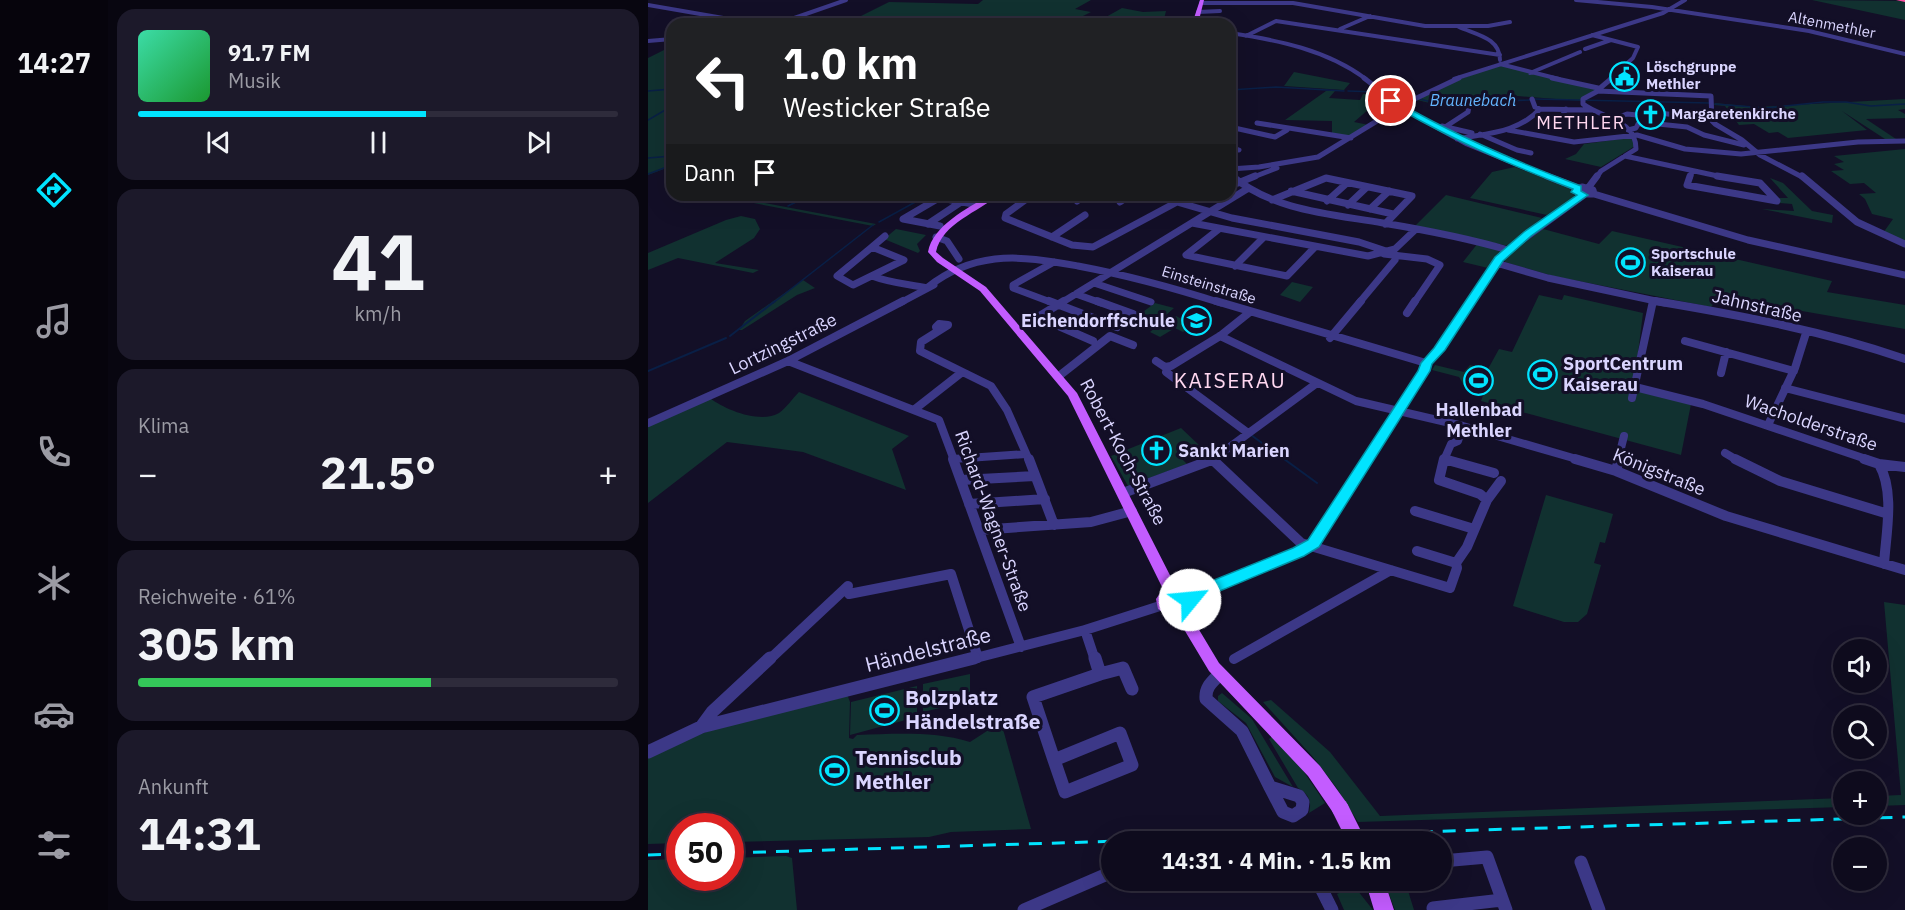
<!DOCTYPE html>
<html lang="de">
<meta charset="utf-8">
<style>
:root{--surface:#0e0b1d;--page:#1c192a;--text:#f1f3f6;--muted:#9b9ba4;--line:#2e2b3b;--accent:#01e4ff}
body{margin:0;font-family:"IBM Plex Sans",sans-serif;background:var(--page);color:var(--text);height:100vh;display:flex;flex-direction:column;font-size:22px;white-space:nowrap}
*{box-sizing:border-box;margin:0}
p{font-size:20px;color:var(--muted)}
.icon{flex:none;width:33px;height:33px;fill:none;stroke:currentColor;stroke-width:2;stroke-linecap:round;stroke-linejoin:round}
.map{position:relative;flex:1;overflow:hidden}
.drawer{display:flex;flex-direction:column;gap:9px;padding:9px;background:#080610;width:540px}
.drawer>*{flex:none}
.top-card{position:absolute;left:18px;top:18px;width:570px;height:183px;border-radius:18px;box-shadow:0 6px 24px #0002,0 0 0 2px var(--line);background:#202124;color:#fff;overflow:hidden}
.buttons{position:absolute;left:1185px;top:639px;display:grid;gap:12px}
.buttons a{display:grid;place-items:center;width:54px;height:54px;border-radius:50%;background:var(--surface);box-shadow:0 6px 24px #0002,0 0 0 2px var(--line);font-size:30px}
.speed{position:absolute;left:18px;top:813px;display:flex;gap:12px;font-size:30px;font-weight:700;text-align:center}
.speed>*{display:grid;place-content:center;width:78px;height:78px;border-radius:50%;background:var(--surface);box-shadow:0 6px 24px #0002,0 0 0 2px var(--line);line-height:1}
.speed .limit{border:9px solid #d22;background:#fff;color:#111}
.pin{position:absolute;display:grid;place-items:center;width:51px;height:51px;color:#fff;margin:-26px;border:3px solid #fff;border-radius:50%;box-shadow:0 2px 6px #0007}
.me{position:absolute;width:66px;margin:-33px;rotate:62deg;stroke-linejoin:round;filter:drop-shadow(0 0 4px #0008)}
.turn{display:flex;align-items:center;gap:21px;height:126px;padding:0 18px;font-size:27px}
.turn .icon{width:78px;height:78px;stroke-width:2.5}
.turn b{display:block;font-size:42px;line-height:51px}
.then{display:flex;align-items:center;height:57px;padding:0 18px;background:#0003;gap:12px;font-size:22px}
.big{font-size:45px;font-weight:800;line-height:1.1}
.drawer .widget{flex:1;display:flex;flex-direction:column;justify-content:center;gap:9px;min-width:0;padding:0 21px;border-radius:18px;background:var(--page)}
.drawer .dial{align-items:center;gap:0}
.dial b{font-size:78px;line-height:1}
.song{display:flex;align-items:center;gap:18px}
.cover{width:72px;height:72px;border-radius:9px;background:linear-gradient(135deg,hsl(160 70% 55%),hsl(130 70% 35%))}
.played{height:6px;border-radius:3px;background:linear-gradient(90deg,var(--accent) 60%,var(--line) 60%)}
.keys{display:flex;justify-content:space-around;direction:ltr}
.heat{display:flex;justify-content:space-between;align-items:center;font-size:33px;direction:ltr}
.charge{height:9px;border-radius:4px;background:linear-gradient(90deg,#34c759 61%,var(--line) 0)}
.trip{position:absolute;left:453px;top:831px;width:351px;height:60px;border-radius:30px;background:var(--surface);box-shadow:0 6px 24px #0002,0 0 0 2px var(--line);font-weight:800;line-height:60px;text-align:center}
main{display:flex;flex:1;min-height:0}
.tabs{display:flex;flex-direction:column;width:108px;justify-content:space-around;align-items:center;background:#06040c;color:var(--muted)}
.tabs .icon{width:42px;height:42px}
.tabs .active{color:var(--accent)}
.tabs b{font-size:27px;color:var(--text)}
.map>svg:first-child{display:block}
.green{fill:#113130}
.lines{fill:none;stroke-linecap:round;stroke-linejoin:round}
.stream-far1{stroke:#091f46;stroke-width:1.5}
.stream{stroke:#091f46;stroke-width:2}
.minor-far5{stroke:#3c3887;stroke-width:4}
.minor-far4{stroke:#3c3887;stroke-width:5}
.minor-far3{stroke:#3c3887;stroke-width:7}
.minor-far2{stroke:#3c3887;stroke-width:8}
.minor-far1{stroke:#3c3887;stroke-width:10}
.minor{stroke:#3c3887;stroke-width:13}
.major{fill:#c35cff;fill-rule:evenodd}
.highway{fill:#ff50a2;fill-rule:evenodd}
.rail{stroke:#01e4ff;stroke-width:3;stroke-dasharray:13 10;stroke-linecap:butt}
.major-bridge{stroke:#c35cff;stroke-width:17}
.route{fill:#01e4ff;stroke:#0194a6;stroke-width:1.5}
.labels{text-anchor:middle;stroke-width:6;stroke-linejoin:round;paint-order:stroke}
.far-street-label{font-size:15px;fill:#dad5ff;stroke:#130f27}
.far-poi-label{font-size:15px;font-weight:bold;fill:#dad5ff;stroke:#130f27;text-anchor:start}
.far-water-label{font-size:16px;font-style:italic;fill:#63b5ff;stroke:#130f27}
.far-quarter-label{font-size:18px;letter-spacing:1.5px;fill:#ffd7f0;stroke:#130f27}
.street-label{font-size:18px;fill:#dad5ff;stroke:#130f27}
.poi-label{font-size:18px;font-weight:bold;fill:#dad5ff;stroke:#130f27;text-anchor:start}
.quarter-label{font-size:21px;letter-spacing:1.5px;fill:#ffd7f0;stroke:#130f27}
.near-street-label{font-size:21px;fill:#dad5ff;stroke:#130f27}
.near-poi-label{font-size:21px;font-weight:bold;fill:#dad5ff;stroke:#130f27;text-anchor:start}
</style>
<main>
<nav class="tabs">
<b>14:27</b>
<svg class="icon active" aria-label="directions" viewBox="0 0 24 24"><path d="M12 3l9 9-9 9-9-9zM9 14v-3h6M13 9l2 2-2 2"/></svg>
<svg class="icon" aria-label="music" viewBox="0 0 24 24"><path d="M9 18V5l10-2v13"/><circle cx="6" cy="18" r="3"/><circle cx="16" cy="16" r="3"/></svg>
<svg class="icon" aria-label="phone" viewBox="0 0 24 24"><path d="M5 4h4l2 5-3 2q2 4 5 5l2-3 5 2v4C11 20 4 13 5 4z"/></svg>
<svg class="icon" aria-label="climate" viewBox="0 0 24 24"><path d="M12 3v18M4 7l16 10M4 17L20 7"/></svg>
<svg class="icon" aria-label="car" viewBox="0 0 24 24"><path d="M5 17H2v-5l4-1 3-4h7l3 4 3 1v5h-3M9 17h6M6 11h13"/><circle cx="7" cy="17" r="2"/><circle cx="17" cy="17" r="2"/></svg>
<svg class="icon" aria-label="filters" viewBox="0 0 24 24"><path d="M4 7h16M4 17h16"/><circle cx="9" cy="7" r="2"/><circle cx="15" cy="17" r="2"/></svg>
</nav>
<section class="drawer">
<div class="widget">
<div class="song"><i class="cover"></i><div><b>91.7 FM</b><p>Musik</p></div></div>
<div class="played"></div>
<div class="keys"><svg class="icon" aria-label="previous" viewBox="0 0 24 24"><path d="M18 5L8 12l10 7zM5 5v14"/></svg><svg class="icon" aria-label="pause" viewBox="0 0 24 24"><path d="M8 5v14M16 5v14"/></svg><svg class="icon" aria-label="next" viewBox="0 0 24 24"><path d="M6 5l10 7-10 7zM19 5v14"/></svg></div>
</div>
<div class="widget dial"><b>41</b><p>km/h</p></div>
<div class="widget"><p>Klima</p>
<div class="heat"><a>−</a><b class="big">21.5°</b><a>+</a></div>
</div>
<div class="widget"><p>Reichweite · 61%</p><b class="big">305 km</b><div class="charge"></div></div>
<div class="widget"><p>Ankunft</p><b class="big">14:31</b></div>
</section>
<div class="map">
<svg width="1257" height="910" viewBox="0 0 1257 910">
<rect width="100%" height="100%" fill="#130f27"/>
<path class="green" d="M335,0H443L427,9L443,12L435,16H416L407,24H197L241,2L330,4Z
M1164,0L1257,1V20Z
M474,8L495,12L518,11L516,19L458,17Z
M24,46V166L0,175V58Z
M851,65L941,86L949,89L933,101L870,96L837,98L881,99L819,100L786,104L769,100L782,90Z
M646,72L702,83L696,90L636,86Z
M678,91H687L681,98L712,100L715,94H732L721,109L706,122L721,125L700,137L684,134V121L637,120Z
M1257,99V109L1250,110L1257,114V118L1218,119L1248,139H1237L1194,111L1219,130L1140,138L1130,132L1121,133L1106,124L1091,125L1077,106L1066,105L1067,103L1109,107Z
M980,138L984,139L987,146L953,167L917,159L928,154L936,144Z
M1257,149V242L1235,233L1245,219L1224,214L1217,199L1211,194L1228,193L1216,183L1202,184L1183,171L1196,170L1186,164L1196,162L1186,156Z
M867,167L922,188L927,197L899,215L822,198L844,172Z
M1122,178L1135,183L1164,211L1185,215L1184,223L1114,209L1146,211L1144,204L1132,203L1130,198H1140Z
M64,195H75L228,224L225,226Z
M798,195L894,218L884,226L951,244L964,231L1184,281L1179,292L1257,305V329L1154,311L1149,316L1074,295L1063,307L905,276L857,262V256L866,247L766,227Z
M93,216L107,219L112,229L106,238L67,263L111,270L105,273L30,258L0,270V253L78,220Z
M248,229L278,235L269,244L272,251L270,253L236,239Z
M830,243L855,251L840,268L815,262Z
M155,280L167,288L149,295L94,330H91L97,321Z
M644,282L665,287L652,302L632,295Z
M891,295L914,300L916,295L995,313L988,369L982,388L1043,404L1033,455L833,401L836,393L817,387L811,377L784,370L787,365L816,372L822,365L840,369L851,349L864,352Z
M507,303L526,308L501,330L480,323Z
M528,316L546,325L535,332L527,328L512,337L502,332L514,322L522,326L516,323Z
M151,392L261,436L244,449L258,490L155,452L79,442L0,503V424L62,398C77,410 113,424 131,413C138,408 145,398 151,392Z
M533,428L552,446L530,455L539,464L480,486L463,456Z
M898,495L965,514L957,543L952,542L946,563L953,565L939,614L930,622H916L865,606Z
M1236,602L1257,605V805L1229,806V796L1253,795Z
M322,674V701L275,712V684Z
M269,686V717L202,735L203,702Z
M574,693L604,719L645,787L627,777L598,723L570,701V696Z
M199,694L202,702L201,738L205,739L209,735C246,734 286,731 322,742L353,722L383,829L303,832L281,837L83,842L82,826H32L31,843L0,844V758L46,736L89,722Z
M623,700L682,752L732,816L1195,798V807L710,822L688,787L665,757L615,702Z
M624,737L652,766L677,803L661,813C664,801 661,794 650,788L621,739Z
M138,856L144,858L149,910H0V860L31,859L32,878H82L83,858Z
M692,881H702L725,910H696L689,894L697,890Z
M736,881H757L766,910H747Z"/>
<g class="lines">
<path class="stream-far1" d="M582,90L628,87L696,91
M0,91L24,89
M700,91L729,92
M741,93L762,97
M772,99L787,103L882,100
M886,99L1061,103
M1067,104L1118,108L1175,102H1198L1223,106L1257,104
M0,120L24,106
M0,158L24,156
M0,174L24,165
M140,206L162,195
M231,222L280,195
M125,303L225,225"/>
<path class="stream" d="M82,336L127,301
M0,371L78,338
M603,435L669,483"/>
<path class="minor-far5" d="M928,0L1004,7L1161,31L1257,54
M553,3H645L777,26H840L862,22
M0,5L110,24
M550,12L572,11
M129,24L198,0
M811,27C829,35 852,38 852,60
M692,29L722,16
M582,33C630,40 679,50 718,79
M944,35L990,47L985,58L962,79
M598,36L628,21L852,55
M0,41L24,39
M937,49L963,40
M852,64L911,79
M882,73L932,52
M806,79L1015,13L1037,0"/>
<path class="minor-far4" d="M716,78L746,101
M904,78L950,88V91L935,99V104C953,118 988,119 988,149L953,171L948,178
M951,89L964,78
M950,91L1063,96L1064,121L1067,124L1094,140L1112,155L1156,178
M884,99L887,107L892,109
M746,101L755,103L758,107L743,109L739,103Z
M756,104L811,78
M756,109L819,144L903,178
M968,118L979,114L989,115L993,111L1064,119
M609,123L703,138
M1010,124L1039,127L1056,135L1096,145
M909,125L918,109
M794,126L824,133
M582,127L627,137L639,130
M797,127L820,112L821,106
M860,130L926,142L989,135L1037,149L1093,154L1210,142L1257,141
M980,130L988,128L990,124H1008L1011,120
M832,134L869,150L883,153
M809,139C839,133 870,133 892,109L944,110
M582,147L591,150L582,149
M977,156L1079,178
M582,169L611,167L670,157L747,110
M582,175L586,178
M603,178L629,168
M1042,178L1044,172"/>
<path class="minor-far3" d="M584,176C626,211 683,214 735,223C777,230 819,238 860,250
M899,176L930,188
M1042,176L1039,185L1129,201L1112,183L1069,176
M1154,176L1209,222L1257,244
M590,183L607,176
M934,187L945,190L946,194H933L927,190Z
M940,188L949,176
M643,191L745,214
M946,194L1100,240L1257,275
M330,195L342,197
M384,195L358,214L357,218L424,245L445,247L529,202L584,218L711,242L741,252
M507,195L529,202
M293,198L325,204
M624,200L678,178L764,196L737,224
M429,201L437,195
M679,201L699,183
M472,202L482,195
M700,205L719,187
M722,209L741,191
M544,223L720,256L747,249L768,229
M280,224L313,202
M292,226L255,219L296,195
M571,229L538,255L639,276L667,247
M288,237L299,241L311,259
M404,237L437,215
M224,247L237,236
M224,247L256,260L205,285L189,276Z
M736,254L779,259L792,265L766,303
M848,263L900,278L1017,303
M587,266L615,238
M224,276C242,283 260,284 279,288
M446,283L503,302
M280,287C300,271 322,262 347,259C375,256 402,261 430,266C478,275 526,288 573,303
M428,294L453,303
M252,303L286,285
M405,303L365,288V285L406,262
M413,303L599,189
M711,303L747,260
M822,303L855,254L936,195"/>
<path class="minor-far2" d="M401,301L469,327
M416,301L390,317L445,341
M449,301L485,314
M568,301L778,363
M1007,301C1091,315 1176,331 1257,359
M759,313L767,301
M289,330L288,327L291,324L300,325L273,342L272,351L343,386L359,410L381,460
M572,336L708,401L815,426L932,460
M682,338L713,301
M1037,341L1146,371
M140,361L291,420L306,460
M508,361L517,367L523,366L572,336L602,312
M520,367L518,372L600,433
M1073,373L1078,352
M411,376L462,336L485,345
M987,387L1055,404L1221,460
M1137,388L1257,419
M984,398L1005,301
M267,409L313,373
M0,423L140,361L255,301
M1120,425L1147,368L1158,333
M1077,453L1089,460
M305,459L378,454
M796,459L801,460
M564,460L669,383
M718,460L776,371L778,363L791,350L823,301
M796,460L803,444L810,441L815,426
M970,460L976,436"/>
<path class="minor-far1" d="M305,459L373,647
M381,459L406,525
M796,459L846,473
M927,459L968,471L1078,516L1257,570
M1087,459L1132,481L1237,513
M1216,459L1231,464C1247,492 1238,533 1236,564
M565,460L653,543L802,588L809,568L808,563L819,547L839,500L832,494L791,480L796,459
M1231,464L1257,467
M968,471L971,459
M313,480L387,476
M475,493L566,459
M839,500L853,481
M321,504L397,499
M767,511L826,529
M331,530L443,522L484,511
M769,551L808,563
M201,594L303,574L330,658
M541,597L651,552L665,543L719,459
M437,630L447,660
M586,659L743,570
M121,660L200,586
M320,660L437,630L515,605"/>
<path class="minor" d="M452,674L475,668L484,689
M572,674C564,682 557,687 558,699L594,731L622,787
M53,727L64,712L122,658
M472,733L484,765L417,792L406,760Z
M0,752L53,727L326,658
M406,760L385,697L452,674L447,658
M622,787L651,796L655,802L654,810L645,816L635,812Z
M794,861L839,857L858,910
M933,862L951,910
M669,880L684,910
M785,908L854,900
M376,910L464,872"/>
<path class="major" d="M552,0H556L550,24H544Z
M341,195H350C331,212 294,223 288,252L295,258L338,287L429,393L527,585L541,587L549,600L541,613L571,663L672,766L698,802L701,808L698,814L692,816L686,814L660,776L561,671L528,616L519,615L510,609L508,599L515,589L420,396L332,291L289,262L280,252C285,225 319,209 341,195ZM528,595L532,596L534,600L531,604L526,605L522,602V600Z
M717,880H736L746,910H726Z"/>
<path class="highway" d="M1248,0H1257V2Z"/>
<path class="rail" d="M82,853L1257,817
M0,855L32,854"/>
<path class="major-bridge" d="M692,808L709,842"/>
</g>
<path class="route" d="M741,100L758,101L760,108C817,140 872,163 933,186V191L940,195L883,236L855,261L797,350L784,364L782,371L671,547L656,556L550,600L548,604L542,606L536,604L533,597L536,592L645,548L660,540L770,371L773,363L786,348L847,257L876,232L929,195L923,192L925,189C863,165 811,143 753,110V105L741,103Z"/>
<defs>
<symbol id="civic-ring" viewBox="-11 -11 22 22"><circle r="9.5" fill="#130f27" stroke="#01e4ff" stroke-width="1.5"/><path d="M-.6-6.5H3V-4.5H.6V-3L4-1V1h2V6H-6V1h2V-1L-.6-3ZM-1.2 2.5V6h2.4V2.5Z" fill="#01e4ff"/></symbol>
<symbol id="church-ring" viewBox="-11 -11 22 22"><circle r="9.5" fill="#130f27" stroke="#01e4ff" stroke-width="1.5"/><path d="M-1.2-6h2.4v3.5h3.3v2.4h-3.3V6h-2.4V-.1h-3.3v-2.4h3.3Z" fill="#01e4ff"/></symbol>
<symbol id="stadium-ring" viewBox="-11 -11 22 22"><circle r="9.5" fill="#130f27" stroke="#01e4ff" stroke-width="1.5"/><path d="M0-5a6.5 5 0 1 0 0 10a6.5 5 0 1 0 0-10ZM-3.5-1.8h7v3.6h-7Z" fill="#01e4ff"/></symbol>
<symbol id="school-ring" viewBox="-11 -11 22 22"><circle r="9.5" fill="#130f27" stroke="#01e4ff" stroke-width="1.5"/><path d="M0-5L7-2L0 1L-7-2ZM-4 1L0 2.5L4 1V4Q0 6-4 4Z" fill="#01e4ff"/></symbol>
</defs>
<g fill-rule="evenodd">
<use href="#civic-ring" x="960" y="60" width="33" height="33"/>
<use href="#church-ring" x="986" y="98" width="33" height="33"/>
<use href="#stadium-ring" x="966" y="246" width="33" height="33"/>
<use href="#school-ring" x="532" y="304" width="33" height="33"/>
<use href="#stadium-ring" x="878" y="358" width="33" height="33"/>
<use href="#stadium-ring" x="814" y="364" width="33" height="33"/>
<use href="#church-ring" x="492" y="434" width="33" height="33"/>
<use href="#stadium-ring" x="220" y="694" width="33" height="33"/>
<use href="#stadium-ring" x="170" y="754" width="33" height="33"/>
</g>
<g class="labels">
<g class="far-street-label">
<text transform="translate(1184 25) rotate(11)" y="5">Altenmethler</text>
<text transform="translate(561 285) rotate(17)" y="5">Einsteinstraße</text>
</g>
<g class="far-poi-label">
<text x="998" y="72">Löschgruppe<tspan x="998" dy="17">Methler</tspan></text>
<text x="1023" y="119">Margaretenkirche</text>
<text x="1003" y="259">Sportschule<tspan x="1003" dy="17">Kaiserau</tspan></text>
</g>
<g class="far-water-label">
<text x="825" y="106">Braunebach</text>
</g>
<g class="far-quarter-label">
<text x="933" y="129">METHLER</text>
</g>
<g class="street-label">
<text transform="translate(1109 306) rotate(13)" y="6">Jahnstraße</text>
<text transform="translate(135 344) rotate(-26)" y="6">Lortzingstraße</text>
<text transform="translate(1163 423) rotate(19)" y="6">Wacholderstraße</text>
<text transform="translate(475 452) rotate(62)" y="6">Robert-Koch-Straße</text>
<text transform="translate(1011 472) rotate(22)" y="6">Königstraße</text>
<text transform="translate(345 521) rotate(70)" y="6">Richard-Wagner-Straße</text>
</g>
<g class="poi-label">
<text x="527" y="327" text-anchor="end">Eichendorffschule</text>
<text x="915" y="370">SportCentrum<tspan x="915" dy="21">Kaiserau</tspan></text>
<text x="831" y="416" text-anchor="middle">Hallenbad<tspan x="831" dy="21">Methler</tspan></text>
<text x="530" y="457">Sankt Marien</text>
</g>
<g class="quarter-label">
<text x="582" y="388">KAISERAU</text>
</g>
<g class="near-street-label">
<text transform="translate(280 650) rotate(-14)" y="7">Händelstraße</text>
</g>
<g class="near-poi-label">
<text x="257" y="705">Bolzplatz<tspan x="257" dy="24">Händelstraße</tspan></text>
<text x="207" y="765">Tennisclub<tspan x="207" dy="24">Methler</tspan></text>
</g>
</g>
</svg>
<div class="buttons">
<a><svg class="icon" aria-label="sound" viewBox="0 0 24 24"><path d="M4 9h4l5-4v14l-5-4H4zM17 9q2 3 0 6"/></svg></a>
<a><svg class="icon" aria-label="search" viewBox="0 0 24 24"><circle cx="10" cy="10" r="6"/><path d="M15 15l6 6"/></svg></a>
<a>+</a>
<a>−</a>
</div>
<div class="speed"><div class="limit">50</div></div>
<div class="pin" style="left:743px;top:101px;background:#d93025"><svg class="icon" aria-label="arrive" viewBox="0 0 24 24"><path d="M6 21V4h12l-3 4 3 4H6"/></svg></div>
<svg class="me" style="left:542px;top:600px" viewBox="-20 -20 40 40"><circle r="19" fill="#fff"/><path d="M0-13L10 11 0 6-10 11z" fill="#01e4ff"/></svg>
<div class="trip">14:31 · 4 Min. · 1.5 km</div>
<div class="top-card">
<div class="turn"><svg class="icon" aria-label="left" viewBox="0 0 24 24"><path d="M17 20v-9H6M10 6l-5 5 5 5"/></svg><div><b>1.0 km</b>Westicker Straße</div></div>
<div class="then">Dann<svg class="icon" aria-label="arrive" viewBox="0 0 24 24"><path d="M6 21V4h12l-3 4 3 4H6"/></svg></div>
</div>
</div>
</main>
